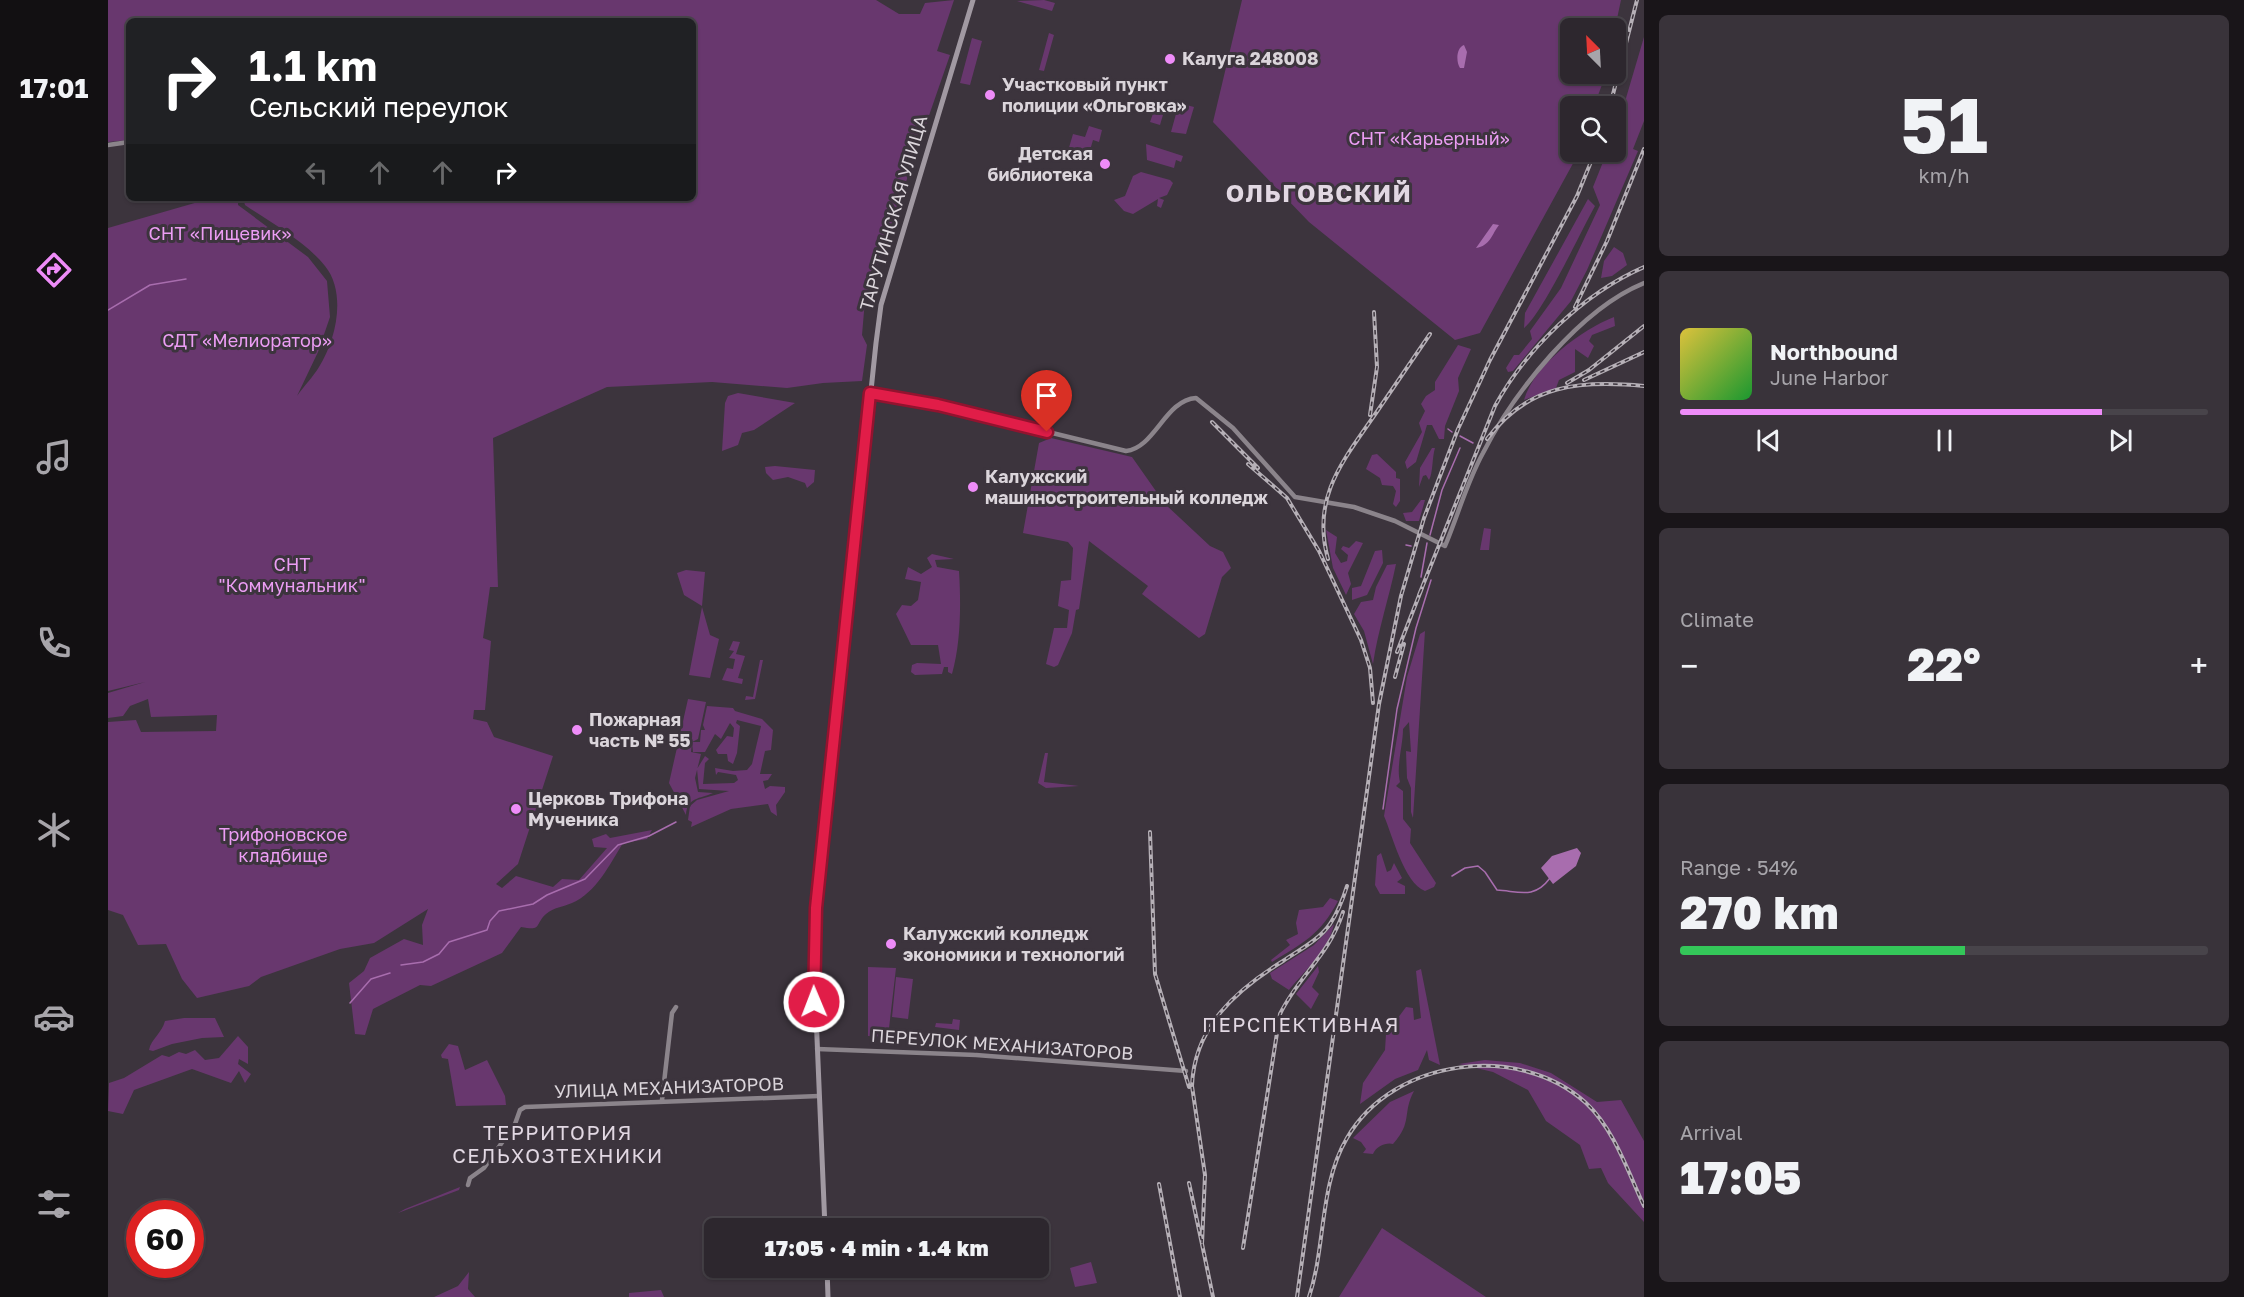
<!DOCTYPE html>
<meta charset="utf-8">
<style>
:root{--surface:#2d272e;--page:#39333a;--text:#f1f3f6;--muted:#a7a5aa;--line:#48444a;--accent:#ee8cf8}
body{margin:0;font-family:"Golos Text",sans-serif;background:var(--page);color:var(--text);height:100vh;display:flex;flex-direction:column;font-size:22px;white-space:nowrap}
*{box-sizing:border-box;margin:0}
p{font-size:20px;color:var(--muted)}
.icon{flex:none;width:33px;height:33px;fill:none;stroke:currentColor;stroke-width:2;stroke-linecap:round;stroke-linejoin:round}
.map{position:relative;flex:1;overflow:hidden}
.panel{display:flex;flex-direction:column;gap:15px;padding:15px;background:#191519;width:600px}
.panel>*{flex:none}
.guide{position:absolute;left:18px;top:18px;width:570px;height:183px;border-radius:9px;box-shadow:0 2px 4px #0004,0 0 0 2px var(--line);background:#202124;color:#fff;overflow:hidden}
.needle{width:39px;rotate:336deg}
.controls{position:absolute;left:1452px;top:18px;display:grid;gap:12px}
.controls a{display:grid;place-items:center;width:66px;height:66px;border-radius:9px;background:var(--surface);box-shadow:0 2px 4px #0004,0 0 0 2px var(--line);font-size:30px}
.speed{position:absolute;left:18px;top:1200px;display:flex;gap:12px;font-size:30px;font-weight:700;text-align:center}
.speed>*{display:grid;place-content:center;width:78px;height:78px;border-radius:50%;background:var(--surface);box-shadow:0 2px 4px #0004,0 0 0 2px var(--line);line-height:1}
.speed .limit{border:9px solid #d22;background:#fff;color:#111}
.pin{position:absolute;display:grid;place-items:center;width:51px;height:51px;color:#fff;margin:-62px -26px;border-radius:50% 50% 50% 0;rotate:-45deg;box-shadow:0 0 6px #0007}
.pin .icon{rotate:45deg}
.me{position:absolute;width:66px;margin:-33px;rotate:359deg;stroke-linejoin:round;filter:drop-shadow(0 0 4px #0008)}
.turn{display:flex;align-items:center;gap:21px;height:126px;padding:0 24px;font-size:27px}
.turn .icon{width:78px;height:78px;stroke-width:2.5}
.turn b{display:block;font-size:42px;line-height:51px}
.lanes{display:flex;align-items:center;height:57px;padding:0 24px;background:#0003;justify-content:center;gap:30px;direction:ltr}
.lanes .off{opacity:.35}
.big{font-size:45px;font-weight:800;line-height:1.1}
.panel .widget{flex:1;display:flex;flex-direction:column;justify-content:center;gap:9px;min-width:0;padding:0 21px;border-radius:9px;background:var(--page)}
.panel .dial{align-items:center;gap:0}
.dial b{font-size:78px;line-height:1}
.song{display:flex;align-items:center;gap:18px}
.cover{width:72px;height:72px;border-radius:9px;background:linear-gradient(135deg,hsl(50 70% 55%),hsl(130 70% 35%))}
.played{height:6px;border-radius:3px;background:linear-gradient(90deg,var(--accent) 80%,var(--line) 80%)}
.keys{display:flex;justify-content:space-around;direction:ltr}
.heat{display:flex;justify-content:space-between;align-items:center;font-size:33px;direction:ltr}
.charge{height:9px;border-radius:4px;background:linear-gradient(90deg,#34c759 54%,var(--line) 0)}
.trip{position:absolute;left:596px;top:1218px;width:345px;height:60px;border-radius:9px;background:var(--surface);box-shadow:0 2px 4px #0004,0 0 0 2px var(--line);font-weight:800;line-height:60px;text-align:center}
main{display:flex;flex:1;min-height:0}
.tab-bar{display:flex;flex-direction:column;width:108px;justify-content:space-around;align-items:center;background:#121012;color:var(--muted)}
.tab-bar .icon{width:42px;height:42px}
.tab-bar .selected{color:var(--accent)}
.tab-bar b{font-size:27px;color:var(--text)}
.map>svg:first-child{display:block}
.green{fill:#68376e}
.water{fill:#a86dae}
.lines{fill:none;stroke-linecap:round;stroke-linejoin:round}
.stream{stroke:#a86dae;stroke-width:1.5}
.secondary{stroke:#8b848b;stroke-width:4.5}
.primary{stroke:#a199a2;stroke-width:5}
.rail-casing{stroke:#b6b0b7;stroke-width:4}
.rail{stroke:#3c343d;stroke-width:1.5;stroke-dasharray:4.5;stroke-linecap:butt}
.route-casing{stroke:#92132f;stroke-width:15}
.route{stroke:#e11d48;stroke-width:10}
.poi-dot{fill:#ee8cf8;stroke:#3c343d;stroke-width:2}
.labels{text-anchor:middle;stroke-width:6;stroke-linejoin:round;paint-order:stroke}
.poi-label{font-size:18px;font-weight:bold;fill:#dbd5db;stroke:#3c343d;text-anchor:start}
.park-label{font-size:18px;fill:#ec9df4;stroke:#3c343d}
.street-label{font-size:18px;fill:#dbd5db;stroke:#3c343d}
.neighbourhood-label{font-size:20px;letter-spacing:1.5px;fill:#e2d8e3;stroke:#3c343d}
.district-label{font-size:24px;font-weight:bold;letter-spacing:1.5px;fill:#e2d8e3;stroke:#3c343d}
</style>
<main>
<nav class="tab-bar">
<b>17:01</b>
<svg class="icon selected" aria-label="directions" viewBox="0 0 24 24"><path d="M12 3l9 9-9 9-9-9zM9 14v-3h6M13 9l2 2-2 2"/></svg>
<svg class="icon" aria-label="music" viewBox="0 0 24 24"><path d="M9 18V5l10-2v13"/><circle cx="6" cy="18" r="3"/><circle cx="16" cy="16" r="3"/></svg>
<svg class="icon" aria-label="phone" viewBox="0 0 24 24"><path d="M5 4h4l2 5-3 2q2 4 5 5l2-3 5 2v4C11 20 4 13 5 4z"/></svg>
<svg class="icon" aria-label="climate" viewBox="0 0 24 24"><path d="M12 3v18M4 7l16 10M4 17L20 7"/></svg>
<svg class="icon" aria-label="car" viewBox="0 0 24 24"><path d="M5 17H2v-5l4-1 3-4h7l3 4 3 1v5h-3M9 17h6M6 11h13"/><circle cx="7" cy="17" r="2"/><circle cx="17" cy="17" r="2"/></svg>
<svg class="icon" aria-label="filters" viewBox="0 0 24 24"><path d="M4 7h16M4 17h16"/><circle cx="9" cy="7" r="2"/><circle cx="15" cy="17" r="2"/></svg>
</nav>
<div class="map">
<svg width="1536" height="1297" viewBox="0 0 1536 1297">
<rect width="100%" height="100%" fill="#3c343d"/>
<path class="green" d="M0,0H768L791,14H812L817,3L846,0L829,51L842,55L757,300L754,335L759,345L754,381L715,383L679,388L604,382L499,387L385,438L390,587H382L375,638L383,641L377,710H366L365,719L379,722L386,737L445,756L410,864L388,884L394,888L408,876L445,887L454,879L471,880L499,848L486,847L484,839L498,834L502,838L544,830L539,839L515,843C502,864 488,893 464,903C455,907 446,907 438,914C426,925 435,931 413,927L394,953L323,986L312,985L265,1009L257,1035L247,1034L241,983L256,971L262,958L296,939L315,945L314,925L320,909L266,943L232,949L153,977L141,986L89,998L74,979L58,944L30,945L15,915L0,910V722L28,720L33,732L108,731L109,715L43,717L40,699L22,706L15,716L0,718V693L37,682L0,691V228L104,198H130V205L200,257L219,281L222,317L210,352L189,396C196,386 205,377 211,367C228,340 239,293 217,266C197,241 163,223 137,205L135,198H585V21H21V140L0,142Z
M936,0L947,3L944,11L909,1Z
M1134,0H1513L1507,28H1462V74H1498L1486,106H1462V152H1470L1468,158L1372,333L1347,340L1201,222L1105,122Z
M941,33L946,35L936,71L931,70Z
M1536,37V121L1525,149L1530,151L1479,270L1463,301L1405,371L1400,372L1398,368L1406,355H1411L1424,339L1422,331L1453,288L1492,205L1485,187L1499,152H1508V132Z
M864,38L874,41L862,85L852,83Z
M1071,103L1086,107L1078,134L1063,132Z
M1048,105L1057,108L1052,125L1042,122Z
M981,126L994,130L991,142L985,140L980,157L960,151L965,134L977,137Z
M1038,144L1075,156L1073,162L1068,160L1066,168L1039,160Z
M1033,172L1062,180L1065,183L1059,195L1051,198L1056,200L1053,208L1049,206L1050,199L1025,214L1016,211L1006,200L1017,196L1025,176Z
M1480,199L1487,206C1473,231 1435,313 1416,328L1417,313Z
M1506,247L1515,253L1519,265L1504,276L1493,278L1496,261Z
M1506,317L1507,326L1484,335L1481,341L1486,346L1480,358L1467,349V372L1451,380L1448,388L1416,400C1426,365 1473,330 1506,317Z
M1350,345L1363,349L1350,378L1351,391L1337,426L1336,439H1331L1324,425H1319L1308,462L1299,469L1297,462L1314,432L1311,423L1317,411L1313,404L1318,396L1327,390V382Z
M630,393L687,403L646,430L634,433L630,445L614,451L617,403L620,396Z
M943,438L1024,457L1057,504L1102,546L1115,552L1123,568L1114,577L1097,634L1091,638L1034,594L1040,586L981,541L971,609L968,610L964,633L950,665L946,667L938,664L946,628H959L961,610L950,606L953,581L963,580L965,548L960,542L915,533L931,443Z
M1324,448H1327C1324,457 1325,474 1321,480L1318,475L1315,476L1311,487L1312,468Z
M1269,454L1288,472V478L1292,479V501L1288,507L1285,504L1288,491L1285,486L1274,485L1272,478L1258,469L1264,455Z
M667,466L707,470L706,482L699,488L697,483L680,477L665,480L658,473L657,467Z
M1313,500H1317L1311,521H1298L1295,513L1304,512Z
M1376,528L1383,529L1381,550H1372Z
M1218,530L1229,537L1227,553L1233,563L1239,561L1240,555L1233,549L1235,546L1241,548L1248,541L1255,543L1240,573L1243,584L1238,595L1225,568Z
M1274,550L1275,563L1259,595L1244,600V588L1253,586L1267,551Z
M824,554L846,559L827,560L829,567L851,571C853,604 853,642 844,674L840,672V667H836L834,674L807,675L803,672L804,665L809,663L833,664L830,645H803L788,614L794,605L803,606L810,600L813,582L797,579L800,567L813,574L824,567L819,558Z
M1288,564C1281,598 1270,630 1265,664L1256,631L1246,614L1253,602L1265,600L1268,587L1279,565Z
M578,570L597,572L594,606L576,595L569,573Z
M594,607L602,635L611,639L602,678L581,675Z
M1317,631L1305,818L1303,812V788L1299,778L1298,751L1303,752L1301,722L1295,729C1295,746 1288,766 1292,782L1288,786L1295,791V819L1303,829L1302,843L1328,883L1326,887L1317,891C1296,883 1284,834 1276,816L1299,677L1312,634Z
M625,641L632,642L628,654L637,656L630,678L635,679L634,684L614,680L619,668L625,669L627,659L621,658L626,651L621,650Z
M652,660H655L647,699L637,700L638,696L645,697Z
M580,699L598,702L590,739L584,742H592L593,730H597L595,725L599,706L625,708L627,711L654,719L665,730L663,750L657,751L652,774H664L660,780L655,781L657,789L662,786L677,787V792L668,805L669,816L663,812L660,804L623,809L583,827L584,822L580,820L582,806L589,800L621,791L591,789L589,769L597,756L601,759L597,763L595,784L626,783L630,780L628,775L610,772L608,775L607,768L625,771L639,770L644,764L653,726L629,720L628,723L632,726L629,753L625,764L620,761L619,754H610L608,750L619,736L625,737L626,728L622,723L613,739L607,734L597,752H585L584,742L583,752L593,754L587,778L590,792L605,793C592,799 579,797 578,815L561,783Z
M937,753H940L936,782L971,786L938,788L930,783Z
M1273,853L1279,872L1283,870L1286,863L1294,878L1289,882L1297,886V894H1272L1267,885L1269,856Z
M1222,898L1230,901C1212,935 1195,943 1164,962L1163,960L1182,945L1178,940L1190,934L1188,923L1191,910L1215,907Z
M1226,924C1221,950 1197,970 1181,990L1164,979L1162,973L1206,945Z
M1210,966L1211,972L1204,987L1211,994L1203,1009L1188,994Z
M760,967L788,968L780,1037L760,1036Z
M1313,969L1332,1065L1321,1060L1319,1050L1310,1070L1287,1079L1252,1104L1255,1083L1277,1050L1278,1034L1298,1007L1305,1008L1306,1020L1313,1018L1308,971Z
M788,977L805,979L800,1019L784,1017Z
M76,1018H107L116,1037L94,1038L64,1044L45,1051L41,1050C43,1039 54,1033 57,1021Z
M845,1019L852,1020L851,1030L827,1027L828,1023L844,1024Z
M130,1036L140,1047V1064L131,1059L130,1064L143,1074L137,1083L131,1071L123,1083L84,1069L26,1090L15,1114L0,1111L1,1083L16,1078L54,1055L61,1057L71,1052L78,1054L87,1050L97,1060L111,1058Z
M341,1044L350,1046L357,1070L379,1060L397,1096L398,1105L348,1106L340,1059L334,1058L333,1055Z
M1377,1060L1412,1063L1443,1073L1489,1102L1513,1100L1536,1141V1222L1500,1183L1493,1168L1481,1169L1472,1145L1438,1121L1420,1090L1385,1072L1351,1064Z
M1306,1091C1294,1113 1305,1122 1285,1144C1279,1142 1268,1146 1265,1154L1255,1153L1258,1149L1253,1142L1245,1138L1282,1102Z
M352,1187L351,1190L290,1213L297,1209Z
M1274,1228L1378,1297H1231Z
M983,1262L989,1283L967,1287L962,1268Z
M361,1272L360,1289L367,1297H326L350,1286Z
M553,1290L556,1297H521V1293Z"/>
<path class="water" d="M1356,45L1359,52L1356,68H1352C1348,62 1348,48 1356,45Z
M1385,224L1391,225C1384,234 1382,246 1368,248Z
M1469,848L1473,853L1468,866L1445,884L1433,868L1444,856Z"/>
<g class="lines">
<path class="stream" d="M0,310L42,285L78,279
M1340,429L1344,432
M1352,436L1365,443
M1322,535L1334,490L1352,448
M1298,545L1303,546
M1313,577L1319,543
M1275,809L1289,709L1308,628L1323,580
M1344,876L1357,868L1370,866L1377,872L1389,890C1410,891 1426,900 1442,878
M293,965L315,962L331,954L341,942L379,930L382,921L391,911L425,904L439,895L477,879L510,845L541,836L568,822
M242,1003L263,979L282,973"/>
<path class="secondary" d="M0,145L21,142
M762,393L830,405L1018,451C1047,448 1057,400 1088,398L1125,428L1187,497L1246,507L1287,521L1337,546C1350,515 1359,482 1375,453C1406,392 1472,309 1536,283
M709,1049L868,1055L1078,1071
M554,1100L564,1013L568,1007
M360,1185L362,1178L376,1168L407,1124L412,1110L417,1107L711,1096"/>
<path class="primary" d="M717,1228L705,943L768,343L773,305L865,0
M719,1268L720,1297"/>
<defs>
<path id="rail" d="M1502,106L1529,0
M1467,307L1499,241L1536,149
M1476,380L1536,352
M1459,383L1481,370L1536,326
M1262,415L1269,367L1266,312
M1104,422L1150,468
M1379,439C1420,384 1472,380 1536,386
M1140,464L1179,498L1211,551L1253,640L1262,668L1265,703
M1220,559C1203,497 1235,461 1268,413C1286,387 1304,360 1322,334
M1311,595L1387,406C1418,349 1476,293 1536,267
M1289,652L1314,588
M1287,677L1296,644
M1042,832L1047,974L1081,1087
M1081,1183L1094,1244L1097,1175L1084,1086C1086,1027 1128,990 1175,961C1191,950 1211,940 1222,924C1230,912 1235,899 1239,886
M1051,1184L1072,1297
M1094,1244L1105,1297
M1135,1248L1172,1014C1191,975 1221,956 1235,912
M1189,1297L1271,704L1293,596L1316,518L1350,429L1382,360L1469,196L1487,152
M1201,1297C1218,1246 1211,1185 1239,1138C1285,1058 1411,1042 1478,1103C1506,1129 1520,1172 1536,1206"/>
</defs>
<use href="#rail" class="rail-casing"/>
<use href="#rail" class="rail"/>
</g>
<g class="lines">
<defs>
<path id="route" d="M706,1002L708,908L762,393L830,405L939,432"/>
</defs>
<use href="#route" class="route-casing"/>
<use href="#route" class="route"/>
</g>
<g class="poi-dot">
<circle cx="1062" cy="59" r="6"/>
<circle cx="882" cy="95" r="6"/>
<circle cx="997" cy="164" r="6"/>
<circle cx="865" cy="487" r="6"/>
<circle cx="469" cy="730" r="6"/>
<circle cx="408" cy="809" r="6"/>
<circle cx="783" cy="944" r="6"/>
</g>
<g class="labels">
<g class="poi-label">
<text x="1074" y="65">Калуга 248008</text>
<text x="894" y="91">Участковый пункт<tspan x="894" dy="21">полиции «Ольговка»</tspan></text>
<text x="985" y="160" text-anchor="end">Детская<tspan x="985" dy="21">библиотека</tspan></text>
<text x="877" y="483">Калужский<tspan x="877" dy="21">машиностроительный колледж</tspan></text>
<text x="481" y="726">Пожарная<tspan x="481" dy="21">часть № 55</tspan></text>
<text x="420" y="805">Церковь Трифона<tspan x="420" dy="21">Мученика</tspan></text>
<text x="795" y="940">Калужский колледж<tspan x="795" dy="21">экономики и технологий</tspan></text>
</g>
<g class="park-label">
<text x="1321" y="145">СНТ «Карьерный»</text>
<text x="112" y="240">СНТ «Пищевик»</text>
<text x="139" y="347">СДТ «Мелиоратор»</text>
<text x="184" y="571">СНТ<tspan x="184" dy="21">"Коммунальник"</tspan></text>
<text x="175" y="841">Трифоновское<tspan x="175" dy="21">кладбище</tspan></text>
</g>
<g class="street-label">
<text transform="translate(786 213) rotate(-74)" y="6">ТАРУТИНСКАЯ УЛИЦА</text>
<text transform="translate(894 1045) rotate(4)" y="6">ПЕРЕУЛОК МЕХАНИЗАТОРОВ</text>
<text transform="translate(561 1088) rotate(-2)" y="6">УЛИЦА МЕХАНИЗАТОРОВ</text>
</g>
<g class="neighbourhood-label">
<text x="1193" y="1032">ПЕРСПЕКТИВНАЯ</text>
<text x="450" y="1140">ТЕРРИТОРИЯ<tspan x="450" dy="23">СЕЛЬХОЗТЕХНИКИ</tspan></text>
</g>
<g class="district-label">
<text x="1211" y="202">ОЛЬГОВСКИЙ</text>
</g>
</g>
</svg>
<div class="controls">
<a><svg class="needle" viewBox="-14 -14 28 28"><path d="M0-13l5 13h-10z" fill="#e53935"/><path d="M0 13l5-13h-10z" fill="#a7a5aa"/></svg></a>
<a><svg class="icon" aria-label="search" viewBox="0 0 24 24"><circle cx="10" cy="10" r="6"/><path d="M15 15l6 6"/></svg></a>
</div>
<div class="speed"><div class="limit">60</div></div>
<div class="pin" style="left:939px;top:432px;background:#d93025"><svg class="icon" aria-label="arrive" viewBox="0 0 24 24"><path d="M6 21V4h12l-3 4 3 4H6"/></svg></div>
<svg class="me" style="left:706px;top:1002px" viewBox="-20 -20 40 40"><circle r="17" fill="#e11d48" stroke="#fff" stroke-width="3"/><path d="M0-11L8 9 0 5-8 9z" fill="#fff"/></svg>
<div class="trip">17:05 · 4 min · 1.4 km</div>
<div class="guide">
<div class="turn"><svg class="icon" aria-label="right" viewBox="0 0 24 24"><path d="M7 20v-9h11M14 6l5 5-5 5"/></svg><div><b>1.1 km</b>Сельский переулок</div></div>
<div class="lanes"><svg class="icon off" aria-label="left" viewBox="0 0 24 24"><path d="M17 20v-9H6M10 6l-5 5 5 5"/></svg><svg class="icon off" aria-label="ahead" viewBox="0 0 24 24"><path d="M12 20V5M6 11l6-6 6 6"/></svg><svg class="icon off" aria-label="ahead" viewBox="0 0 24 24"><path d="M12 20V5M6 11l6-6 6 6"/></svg><svg class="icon" aria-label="right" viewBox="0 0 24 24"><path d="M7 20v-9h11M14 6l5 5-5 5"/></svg></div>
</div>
</div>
<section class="panel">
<div class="widget dial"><b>51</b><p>km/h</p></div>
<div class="widget">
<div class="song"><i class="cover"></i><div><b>Northbound</b><p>June Harbor</p></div></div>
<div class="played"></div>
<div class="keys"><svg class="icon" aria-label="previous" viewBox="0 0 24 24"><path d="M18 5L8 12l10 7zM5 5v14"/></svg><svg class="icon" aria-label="pause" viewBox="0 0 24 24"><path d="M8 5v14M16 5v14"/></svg><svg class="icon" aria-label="next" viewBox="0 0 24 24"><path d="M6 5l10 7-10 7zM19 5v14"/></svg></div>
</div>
<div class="widget"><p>Climate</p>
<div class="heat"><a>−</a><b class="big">22°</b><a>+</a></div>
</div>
<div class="widget"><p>Range · 54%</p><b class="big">270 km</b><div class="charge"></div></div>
<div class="widget"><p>Arrival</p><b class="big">17:05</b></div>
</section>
</main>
